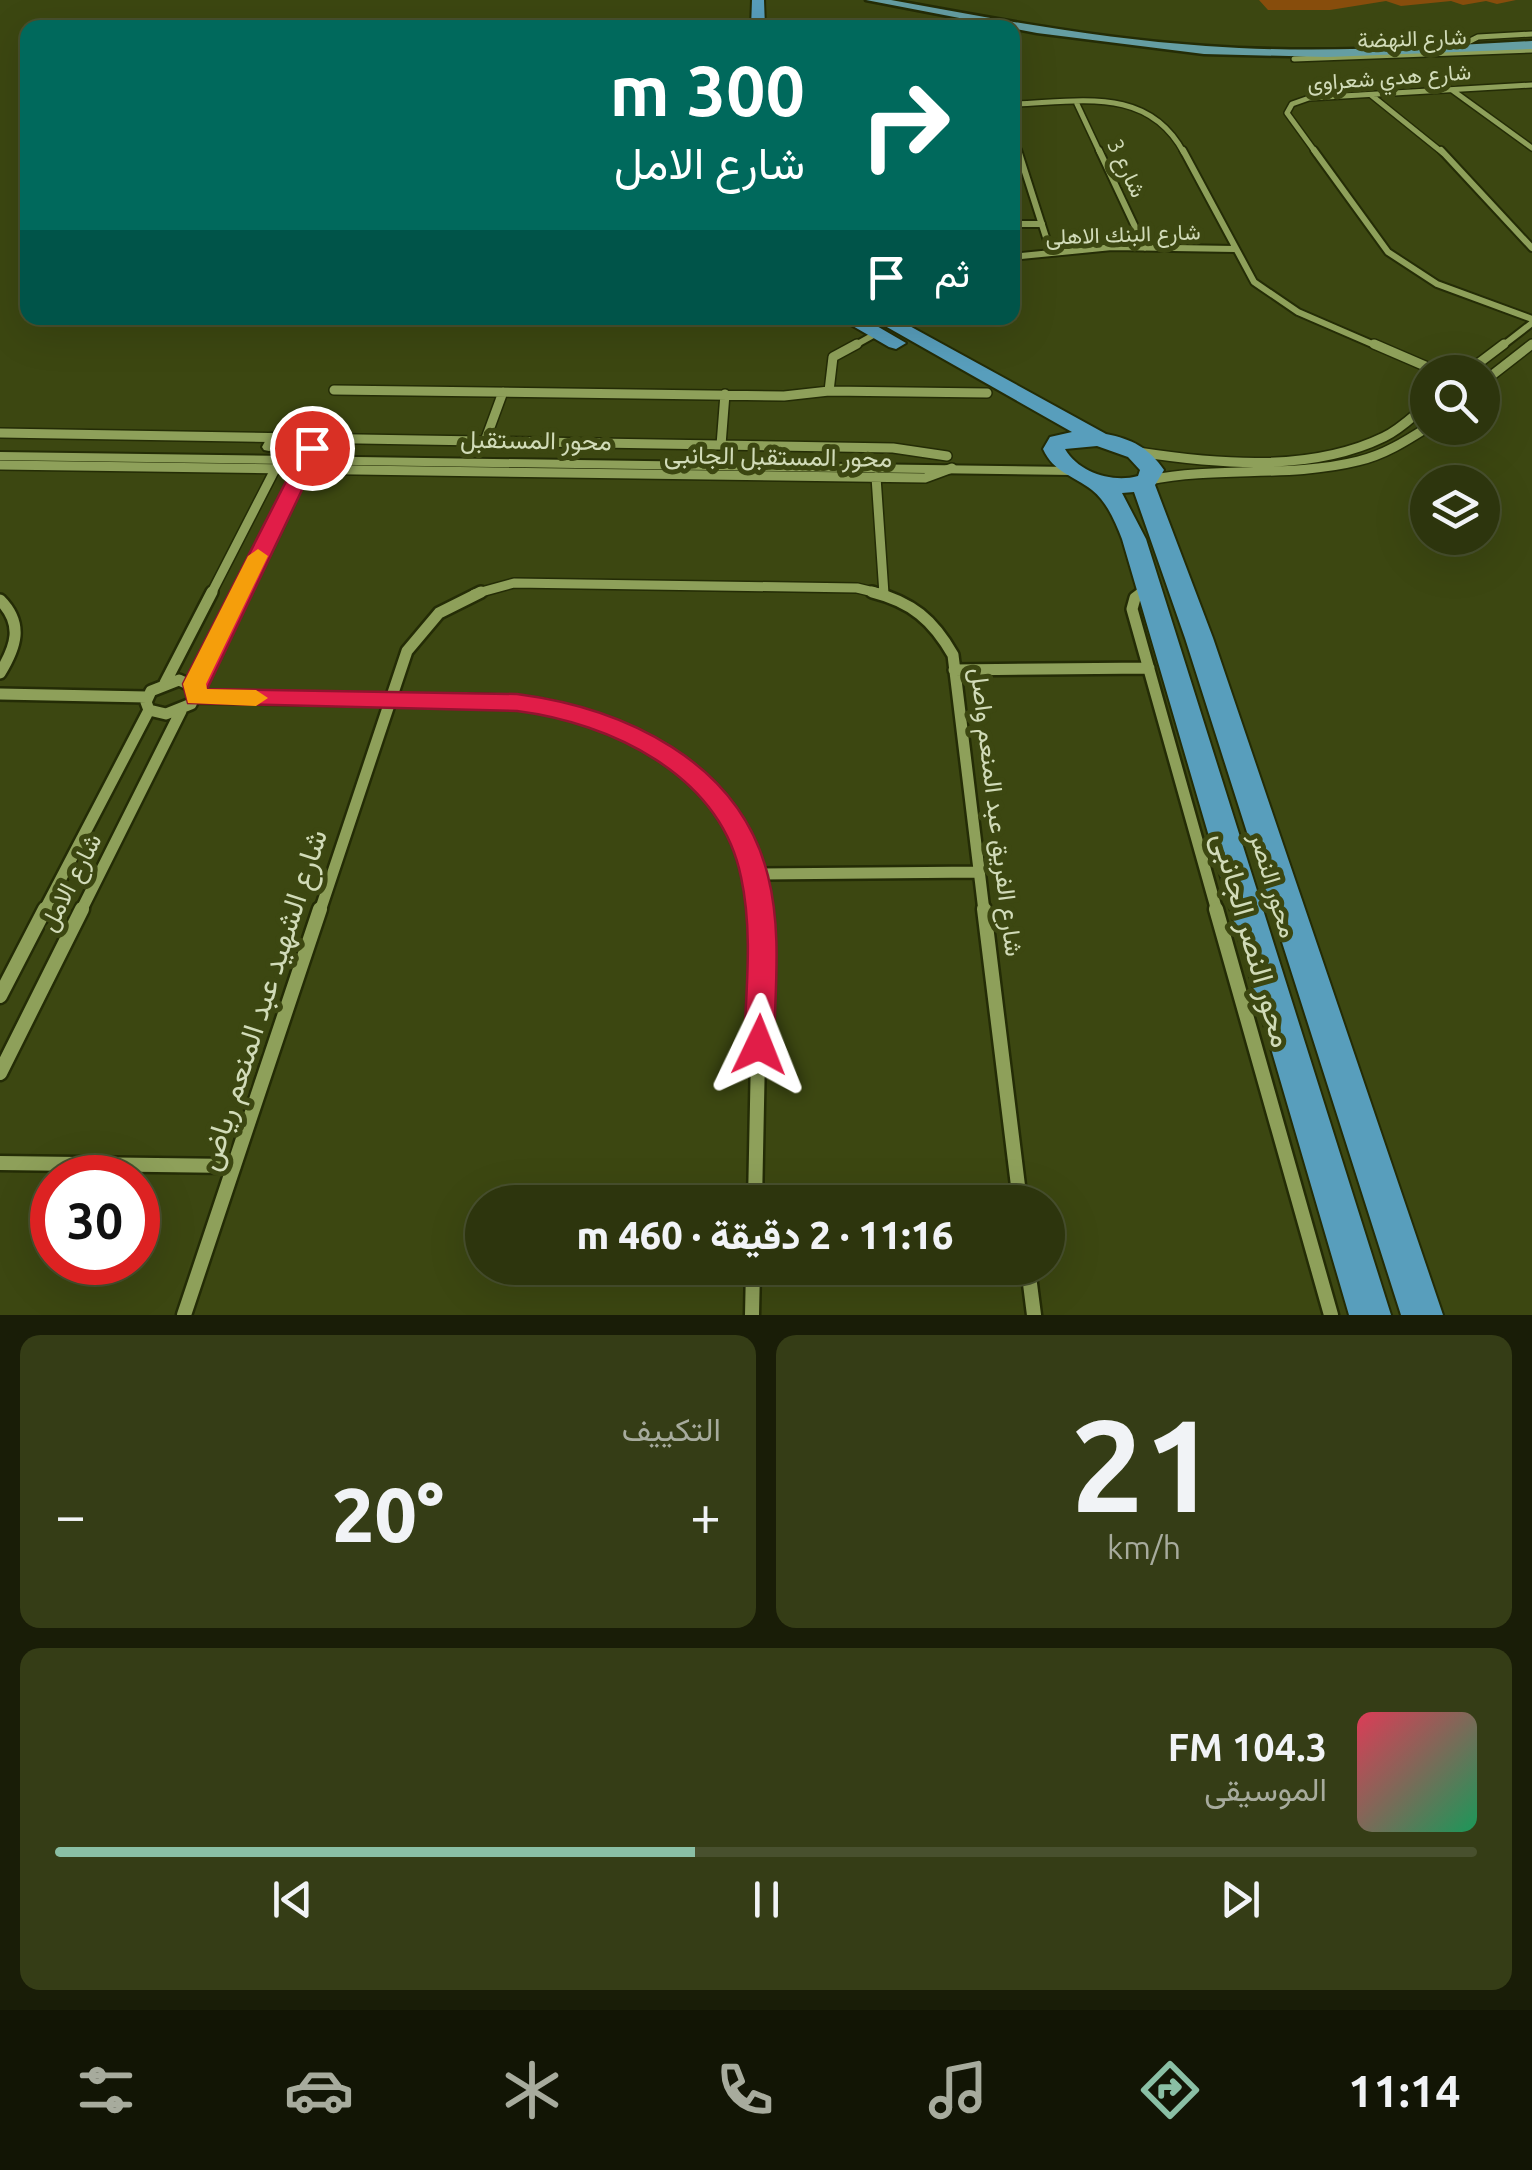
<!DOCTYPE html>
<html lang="ar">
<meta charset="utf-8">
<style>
:root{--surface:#2d350d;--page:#353d16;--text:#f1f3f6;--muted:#a7ab9d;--line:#48502e;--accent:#8abfa5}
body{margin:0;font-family:Ubuntu,Vazirmatn,sans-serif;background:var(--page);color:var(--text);direction:rtl;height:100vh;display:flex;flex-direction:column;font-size:38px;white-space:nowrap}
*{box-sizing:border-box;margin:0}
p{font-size:32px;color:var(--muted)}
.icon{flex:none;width:55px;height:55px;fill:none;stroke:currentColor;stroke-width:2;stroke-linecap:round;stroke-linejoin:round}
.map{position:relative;height:1315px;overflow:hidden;direction:ltr}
.sheet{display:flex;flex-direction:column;gap:20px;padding:20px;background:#191d07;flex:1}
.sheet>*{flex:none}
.guide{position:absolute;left:20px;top:20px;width:1000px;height:305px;border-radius:20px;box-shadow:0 10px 40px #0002,0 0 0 2px var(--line);direction:rtl;background:#00695c;color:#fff;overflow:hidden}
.fabs{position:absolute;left:1410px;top:355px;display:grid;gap:20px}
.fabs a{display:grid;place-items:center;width:90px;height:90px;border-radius:50%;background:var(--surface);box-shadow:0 10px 40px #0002,0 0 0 2px var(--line);font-size:50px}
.speed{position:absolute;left:30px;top:1155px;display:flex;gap:20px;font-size:50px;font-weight:700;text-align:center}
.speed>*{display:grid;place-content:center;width:130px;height:130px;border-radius:50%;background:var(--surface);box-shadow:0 10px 40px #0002,0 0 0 2px var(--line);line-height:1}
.speed .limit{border:15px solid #d22;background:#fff;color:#111}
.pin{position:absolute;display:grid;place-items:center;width:85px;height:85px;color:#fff;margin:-42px;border:5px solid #fff;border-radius:50%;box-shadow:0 2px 10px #0007}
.me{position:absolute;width:110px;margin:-55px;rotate:2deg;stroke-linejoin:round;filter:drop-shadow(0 0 8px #0008)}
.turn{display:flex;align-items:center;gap:35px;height:210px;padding:0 50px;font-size:45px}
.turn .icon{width:130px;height:130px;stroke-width:2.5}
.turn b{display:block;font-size:70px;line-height:85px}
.then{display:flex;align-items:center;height:95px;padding:0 50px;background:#0003;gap:20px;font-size:38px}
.big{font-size:75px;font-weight:800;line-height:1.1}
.sheet .card{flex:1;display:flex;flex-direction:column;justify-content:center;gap:15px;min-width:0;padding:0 35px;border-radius:20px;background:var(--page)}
.sheet .dial{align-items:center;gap:0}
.dial b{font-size:130px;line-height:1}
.song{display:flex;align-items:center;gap:30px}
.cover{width:120px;height:120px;border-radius:15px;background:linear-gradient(135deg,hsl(350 70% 55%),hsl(150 70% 35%))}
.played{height:10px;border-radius:5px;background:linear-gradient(90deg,var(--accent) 45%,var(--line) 45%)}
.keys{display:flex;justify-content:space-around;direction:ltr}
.heat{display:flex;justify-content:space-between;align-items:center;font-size:55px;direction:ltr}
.sheet .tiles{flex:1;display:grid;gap:20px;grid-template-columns:1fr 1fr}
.card:last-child{grid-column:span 2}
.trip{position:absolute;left:465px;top:1185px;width:600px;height:100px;border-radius:50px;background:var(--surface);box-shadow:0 10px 40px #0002,0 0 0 2px var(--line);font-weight:800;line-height:100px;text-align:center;direction:rtl}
.dock{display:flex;height:160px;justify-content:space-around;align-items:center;background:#121505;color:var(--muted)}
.dock .icon{width:70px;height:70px}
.dock .selected{color:var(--accent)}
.dock b{font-size:45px;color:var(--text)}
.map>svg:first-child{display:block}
.green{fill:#874d0c}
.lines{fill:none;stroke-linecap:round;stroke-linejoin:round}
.minor-far4-casing{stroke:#242c06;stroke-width:8}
.minor-far3-casing{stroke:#242c06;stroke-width:10}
.minor-far2-casing{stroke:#242c06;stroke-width:12}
.minor-far1-casing{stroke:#242c06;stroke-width:16}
.minor-casing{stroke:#242c06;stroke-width:19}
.tertiary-casing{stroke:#242c06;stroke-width:4}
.primary-casing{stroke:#242c06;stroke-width:5}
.trunk-casing{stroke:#242c06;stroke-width:4}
.minor-far4{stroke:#8ea05a;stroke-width:5}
.minor-far3{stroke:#8ea05a;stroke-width:6}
.minor-far2{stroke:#8ea05a;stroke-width:9}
.minor-far1{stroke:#8ea05a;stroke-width:11}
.minor{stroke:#8ea05a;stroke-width:14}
.tertiary{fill:#8ea05a;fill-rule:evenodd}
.primary{fill:#659ea3;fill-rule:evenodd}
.trunk{fill:#589ebc;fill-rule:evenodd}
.route{fill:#e11d48;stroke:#92132f;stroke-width:2.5}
.slow{fill:#f59e0b}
.labels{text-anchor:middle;stroke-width:10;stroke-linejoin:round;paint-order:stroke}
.far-street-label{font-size:22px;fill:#d1dbb8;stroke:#3c4711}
.street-label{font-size:25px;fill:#d1dbb8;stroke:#3c4711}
.near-street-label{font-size:30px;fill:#d1dbb8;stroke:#3c4711}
</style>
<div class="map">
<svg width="1532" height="1315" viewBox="0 0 1532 1315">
<rect width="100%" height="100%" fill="#3c4711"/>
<path class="green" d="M1259,0H1516L1497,4L1486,1L1463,5L1451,1L1401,6L1386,1L1330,10H1268Z"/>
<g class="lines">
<defs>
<path id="minor-far4" d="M1466,43L1478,37L1532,34
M1294,59L1532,50
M1452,90L1532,148
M1371,95L1443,153
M1012,104C1078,102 1148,85 1184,153
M1077,104L1100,153
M1012,131L1019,153
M1316,153L1287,113L1292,104L1309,98L1532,85"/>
<path id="minor-far3" d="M1018,150L1051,253
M1099,150L1145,248
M1183,150L1254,282L1298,312L1379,347
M1314,150L1388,252L1437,284L1532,319
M1441,150L1532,248
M1012,224H1042
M1012,257L1112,247L1235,249
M852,347L877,333
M1501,347L1532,323
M1529,347L1532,344"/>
<path id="minor-far2" d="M1374,344L1439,372
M1467,372L1504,344
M1482,383L1532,344
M334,390L784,396L829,391L987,393
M829,391L833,357L857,344
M0,433L893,448L947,456
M485,441L503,392
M721,445L725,394
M1138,452C1217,464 1310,473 1384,437C1401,429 1414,415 1428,404
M0,465L925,478L952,468
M876,477L884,594
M1149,480C1218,466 1290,478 1358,461C1384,455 1406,441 1428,427
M211,594L286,448
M239,594L312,448
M474,594L514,583L857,588L882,594
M1140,594L1149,587"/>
<path id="minor-far1" d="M872,592C912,602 933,620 953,655L984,911
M1143,592L1135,598L1132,609L1217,911
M0,600C24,624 16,647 0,673
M954,670L1149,668
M179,680L197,688L191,704L166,714L149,710L146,702L151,691Z
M165,683L212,592
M195,684L241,592
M0,694L147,697
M196,697C257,698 318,699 379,700C424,701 471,698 516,702C631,712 749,789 761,911
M755,874L979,872
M44,911L149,710
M81,911L181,711
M320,911L407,651L439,613L481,592"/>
<path id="minor" d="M984,909L1020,1202
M1216,909L1331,1315
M0,996L45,909
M0,1073L82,909
M0,1163L234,1166
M755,1202L761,909
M1028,1268L1034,1315
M184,1315L320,909
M752,1315L753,1268"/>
<path id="tertiary" d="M274,433L281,437L274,450L269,451L264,450L262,447L269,434Z
M0,452L1072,467L1079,471L1072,475L0,460Z"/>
<path id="primary" d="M866,0H891C995,19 1100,39 1206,46C1315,54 1423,47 1532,41V49L1327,57L1204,54L1037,33Z"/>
<path id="trunk" d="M752,0H764L765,28H751Z
M839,318H863L906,343L896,349L889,347Z
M871,318H895L1106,434C1132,439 1149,448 1164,470L1155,485L1213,638L1443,1315H1401L1185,638L1134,492L1122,493L1146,539L1391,1315H1349L1122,539C1115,521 1107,502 1092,490C1073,475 1054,473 1043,449L1050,437L1072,432ZM1097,446L1128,457L1140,470L1138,476C1113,483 1079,473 1065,449Z"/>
</defs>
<use href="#minor-far4" class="minor-far4-casing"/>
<use href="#minor-far3" class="minor-far3-casing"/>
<use href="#minor-far2" class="minor-far2-casing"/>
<use href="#minor-far1" class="minor-far1-casing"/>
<use href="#minor" class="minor-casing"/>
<use href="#tertiary" class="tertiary-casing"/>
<use href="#primary" class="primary-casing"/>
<use href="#trunk" class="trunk-casing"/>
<use href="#minor-far4" class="minor-far4"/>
<use href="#minor-far3" class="minor-far3"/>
<use href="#minor-far2" class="minor-far2"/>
<use href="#minor-far1" class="minor-far1"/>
<use href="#minor" class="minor"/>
<use href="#tertiary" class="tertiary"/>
<use href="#primary" class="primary"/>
<use href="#trunk" class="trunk"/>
</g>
<path class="route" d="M312,442L322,448L207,689L517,694C624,708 740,761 768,876C782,931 775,990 774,1045L770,1055L759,1059L748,1055L744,1045C746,990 753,932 741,877C720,774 610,723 517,711L188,703L183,684L303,448Z"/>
<path class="slow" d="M258,549L268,556L206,684L207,689L256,690L268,698L256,706L188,703L183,684L248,556Z"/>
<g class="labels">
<g class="far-street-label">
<text transform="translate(1412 38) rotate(-2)" y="8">شارع النهضة</text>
<text transform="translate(1389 77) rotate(-4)" y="8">شارع هدي شعراوى</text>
<text transform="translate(1127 168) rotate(65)" y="8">شارع 3</text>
<text transform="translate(1123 234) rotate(-2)" y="8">شارع البنك الاهلى</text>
</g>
<g class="street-label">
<text transform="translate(536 440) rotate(1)" y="9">محور المستقبل</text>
<text transform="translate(778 456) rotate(1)" y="9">محور المستقبل الجانبى</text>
<text transform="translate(997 812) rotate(83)" y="9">شارع الفريق عبد المنعم واصل</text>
<text transform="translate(70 882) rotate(-63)" y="9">شارع الامل</text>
<text transform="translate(1274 885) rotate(73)" y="9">محور النصر</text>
</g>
<g class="near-street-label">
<text transform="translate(1252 940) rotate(74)" y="10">محور النصر الجانبى</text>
<text transform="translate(263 1000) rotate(-72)" y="10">شارع الشهيد عبد المنعم رياض</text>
</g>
</g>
</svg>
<div class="fabs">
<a><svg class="icon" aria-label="search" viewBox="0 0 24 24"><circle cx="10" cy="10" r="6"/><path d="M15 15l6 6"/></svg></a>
<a><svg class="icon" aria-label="layers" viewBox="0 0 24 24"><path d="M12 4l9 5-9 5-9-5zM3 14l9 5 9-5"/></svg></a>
</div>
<div class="speed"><div class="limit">30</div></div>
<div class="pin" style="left:312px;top:448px;background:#d93025"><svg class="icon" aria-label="arrive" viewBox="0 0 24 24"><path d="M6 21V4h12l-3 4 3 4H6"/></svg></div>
<svg class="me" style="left:759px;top:1045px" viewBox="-20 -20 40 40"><path d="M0-17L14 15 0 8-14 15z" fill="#e11d48" stroke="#fff" stroke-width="4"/></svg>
<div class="trip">11:16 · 2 دقيقة · 460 m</div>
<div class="guide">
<div class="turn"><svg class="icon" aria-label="right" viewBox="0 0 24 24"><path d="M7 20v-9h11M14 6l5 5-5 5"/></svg><div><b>300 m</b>شارع الامل</div></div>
<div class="then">ثم<svg class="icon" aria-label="arrive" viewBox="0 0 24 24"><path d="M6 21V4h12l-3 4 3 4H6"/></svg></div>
</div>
</div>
<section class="sheet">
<div class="tiles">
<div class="card dial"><b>21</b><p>km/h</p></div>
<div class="card"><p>التكييف</p>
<div class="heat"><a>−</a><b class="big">20°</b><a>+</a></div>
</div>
<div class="card">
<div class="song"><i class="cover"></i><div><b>104.3 FM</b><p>الموسيقى</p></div></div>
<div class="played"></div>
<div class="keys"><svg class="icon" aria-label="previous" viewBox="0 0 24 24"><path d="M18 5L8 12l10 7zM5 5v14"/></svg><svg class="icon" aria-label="pause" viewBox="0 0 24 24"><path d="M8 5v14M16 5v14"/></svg><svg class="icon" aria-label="next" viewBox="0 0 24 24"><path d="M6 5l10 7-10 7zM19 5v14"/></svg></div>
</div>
</div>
</section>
<nav class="dock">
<b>11:14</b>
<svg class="icon selected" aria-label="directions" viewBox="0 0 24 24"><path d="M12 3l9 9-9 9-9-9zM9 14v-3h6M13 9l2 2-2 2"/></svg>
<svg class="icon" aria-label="music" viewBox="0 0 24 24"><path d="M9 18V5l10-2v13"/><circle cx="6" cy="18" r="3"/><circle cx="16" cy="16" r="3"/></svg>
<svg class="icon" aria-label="phone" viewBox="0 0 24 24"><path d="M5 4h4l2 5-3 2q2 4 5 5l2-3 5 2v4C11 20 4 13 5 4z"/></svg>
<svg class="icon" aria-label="climate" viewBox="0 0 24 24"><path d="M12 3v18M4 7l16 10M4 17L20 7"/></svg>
<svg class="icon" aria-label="car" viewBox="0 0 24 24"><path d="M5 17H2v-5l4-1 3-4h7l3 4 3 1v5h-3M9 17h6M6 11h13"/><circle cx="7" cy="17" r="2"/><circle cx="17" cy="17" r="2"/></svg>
<svg class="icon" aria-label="filters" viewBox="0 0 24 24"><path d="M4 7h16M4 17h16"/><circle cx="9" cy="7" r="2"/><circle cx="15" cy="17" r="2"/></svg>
</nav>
